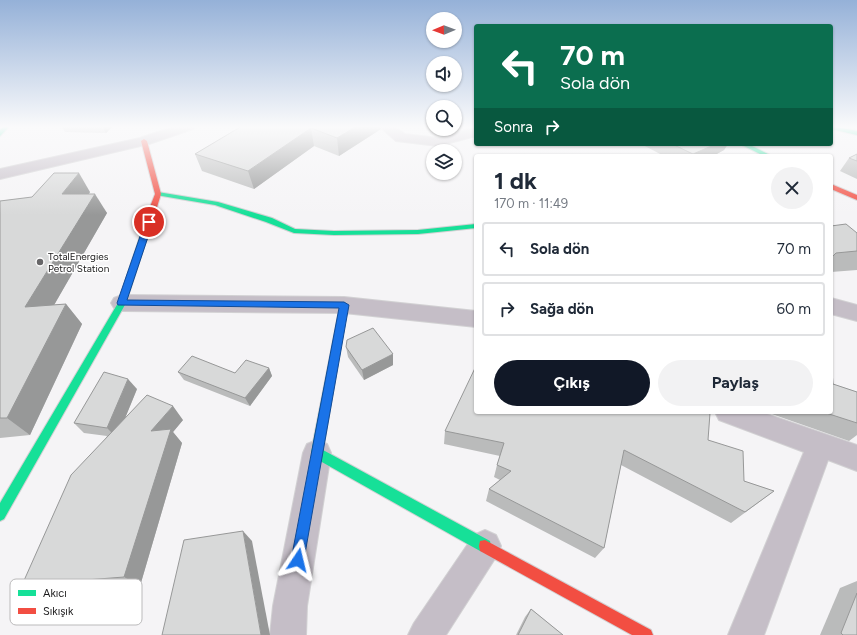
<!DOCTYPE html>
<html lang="tr">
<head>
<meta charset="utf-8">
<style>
  :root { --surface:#fff; --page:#f2f2f3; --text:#1f2937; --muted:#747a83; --line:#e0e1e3; --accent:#111827 }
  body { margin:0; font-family:Figtree,sans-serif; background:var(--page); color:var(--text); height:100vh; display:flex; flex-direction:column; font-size:15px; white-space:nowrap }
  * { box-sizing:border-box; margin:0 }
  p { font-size:13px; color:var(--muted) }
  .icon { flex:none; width:22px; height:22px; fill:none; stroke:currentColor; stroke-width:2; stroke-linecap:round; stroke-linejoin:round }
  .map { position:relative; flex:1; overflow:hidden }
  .panel { position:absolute; left:474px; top:154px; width:359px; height:260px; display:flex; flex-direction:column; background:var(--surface); border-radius:4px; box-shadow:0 1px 3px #0004 }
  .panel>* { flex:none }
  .top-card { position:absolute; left:474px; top:24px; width:359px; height:122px; border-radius:4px; box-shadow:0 1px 3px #0004; background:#0b6e4f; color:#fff; overflow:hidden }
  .needle { width:26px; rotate:269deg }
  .buttons { position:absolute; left:426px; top:12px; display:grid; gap:8px }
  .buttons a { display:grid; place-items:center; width:36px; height:36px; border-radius:50%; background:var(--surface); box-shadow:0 1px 3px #0004; font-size:20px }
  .pin { position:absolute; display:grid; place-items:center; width:34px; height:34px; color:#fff; margin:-17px; border:2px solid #fff; border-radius:50%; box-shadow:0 1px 4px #0007 }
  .me { position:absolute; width:44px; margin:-22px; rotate:10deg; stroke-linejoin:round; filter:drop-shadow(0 0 3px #0008) }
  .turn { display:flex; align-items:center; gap:14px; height:84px; padding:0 20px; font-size:18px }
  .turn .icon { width:52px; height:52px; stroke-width:2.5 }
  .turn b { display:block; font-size:28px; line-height:34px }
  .then { display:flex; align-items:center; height:38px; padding:0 20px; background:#0003; gap:8px; font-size:15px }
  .round { display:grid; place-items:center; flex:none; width:42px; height:42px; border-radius:21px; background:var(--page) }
  .head { display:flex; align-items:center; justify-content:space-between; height:68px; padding:0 20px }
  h1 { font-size:24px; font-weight:700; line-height:30px }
  .primary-button { display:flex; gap:8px; margin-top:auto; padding:8px 20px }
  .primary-button a { flex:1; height:46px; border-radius:24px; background:var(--accent); color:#fff; font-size:16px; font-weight:700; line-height:46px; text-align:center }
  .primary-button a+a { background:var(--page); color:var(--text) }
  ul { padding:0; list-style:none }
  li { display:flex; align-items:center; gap:12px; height:54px; margin:0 8px 6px; padding:0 12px; border:2px solid var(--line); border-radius:4px }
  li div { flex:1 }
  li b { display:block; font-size:15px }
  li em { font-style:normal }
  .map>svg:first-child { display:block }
</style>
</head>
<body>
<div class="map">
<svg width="857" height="635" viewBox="0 0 857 635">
  <rect width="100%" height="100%" fill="#f5f4f6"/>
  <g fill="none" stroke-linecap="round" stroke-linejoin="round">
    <g stroke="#d2d1d3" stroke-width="2">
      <g id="street">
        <polygon points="175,126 195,126 193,129 149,144 0,179 0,169 140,138"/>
        <polygon points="379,126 394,126 405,134 438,138 476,127 476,136 438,146 396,141"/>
        <polygon points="122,295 344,297 476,311 476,327 344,313 122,311 114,308 111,303 114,298"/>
        <polygon points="831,298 857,305 857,321 831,314"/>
        <polygon points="715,412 761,412 857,445 857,471 828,460 764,635 728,635 804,452 719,420"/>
        <polygon points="317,440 327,444 331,453 307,606 306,635 270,635 273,606 303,453 307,444"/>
        <polygon points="485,530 496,535 501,546 496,557 446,635 408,635 414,623 474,535"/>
      </g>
    </g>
    <g stroke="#d2d1d3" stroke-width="2">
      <g id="fast">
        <polygon points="4,126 10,126 0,136 0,130"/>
        <polygon points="831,126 857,131 857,135 831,129"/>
        <polygon points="740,144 748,144 772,156 764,156"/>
        <polygon points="158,192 218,202 272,218 295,229 334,231 418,230 476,224 476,228 418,234 334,235 294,233 266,222 215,205 156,195 155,194"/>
        <polygon points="147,215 153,215 154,217 126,303 4,519 0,521 0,503 118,303"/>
        <polygon points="344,302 348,305 323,450 490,541 491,546 490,551 485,552 480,551 313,457 311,453 340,305"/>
      </g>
    </g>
    <g stroke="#d2d1d3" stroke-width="2">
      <g id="jam">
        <polygon points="144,139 147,141 161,194 154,217 150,219 146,217 155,194 141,141"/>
        <polygon points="831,184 857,195 857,200 831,189"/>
        <polygon points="485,540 651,630 653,635 632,635 480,551 479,546 480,541"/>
      </g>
    </g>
    <use href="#street" fill="#c5bec7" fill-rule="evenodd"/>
    <use href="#fast" fill="#16e098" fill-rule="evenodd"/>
    <use href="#jam" fill="#f24e42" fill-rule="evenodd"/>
  </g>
  <g fill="#babbbb">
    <polygon points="61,126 113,126 106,133 65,132"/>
    <polygon points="242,126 380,126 381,129 339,156 314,146 254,189 202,171 195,154"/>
    <polygon points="641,144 728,144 724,150 713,156 664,156"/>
    <polygon points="857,154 857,179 840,171 849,158"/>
    <polygon points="90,192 89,194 107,213 54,305 66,304 82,324 30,435 0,438 0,201"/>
    <polygon points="831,226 857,233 857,270 831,272"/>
    <polygon points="346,347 393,365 364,380 348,357"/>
    <polygon points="269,368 272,376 250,406 184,380 178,372 235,373"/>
    <polygon points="833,384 857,392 857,435 849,441 766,412 831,412"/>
    <polygon points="137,389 125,418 183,420 173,432 182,443 140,586 43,593 22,585 107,436 84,433 74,423"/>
    <polygon points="445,431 708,440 744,481 774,491 731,523 621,465 604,548 595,558 486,501 489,489 500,480 494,477 497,465 500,456 444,444"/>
    <polygon points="857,581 857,635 820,635 840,588"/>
    <polygon points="531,609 563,635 516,635 525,617"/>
  </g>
  <g fill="#979898">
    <polygon points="102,126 113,126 106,133"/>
    <polygon points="357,126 380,126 381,129 339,156 337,138"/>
    <polygon points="311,128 314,146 254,189 248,171"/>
    <polygon points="716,144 728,144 724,150 713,156 692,156 693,154"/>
    <polygon points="79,173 90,192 75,213 62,194"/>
    <polygon points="95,194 107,213 42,326 25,307"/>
    <polygon points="66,304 82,324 30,435 7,418"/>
    <polygon points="393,354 393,365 364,380 362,370"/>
    <polygon points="269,368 272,376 250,406 245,398"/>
    <polygon points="128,379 137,389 117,438 107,428"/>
    <polygon points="173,406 183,420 173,432 182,443 140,586 124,577 151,431"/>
    <polygon points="243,531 252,541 270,635 261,635"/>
  </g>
  <g fill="#d8d9d9" stroke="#979898">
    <polygon points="242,126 357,126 337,138 311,128 248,171 195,154"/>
    <polygon points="672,144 716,144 693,154"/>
    <polygon points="857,154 857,161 849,158"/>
    <polygon points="54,173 79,173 62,194 95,194 25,307 66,304 7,418 0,418 0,201 32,197"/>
    <polygon points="846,224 857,233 857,251 836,253 831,258 831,226"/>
    <polygon points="373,328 393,354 362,370 346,347 347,340"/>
    <polygon points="192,356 235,373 246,360 269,368 245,398 178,372"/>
    <polygon points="831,358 833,384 857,392 857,423 823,412 831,412"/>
    <polygon points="476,366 476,412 708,412 710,413 708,440 743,451 744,481 774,491 745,512 624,450 604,548 489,489 511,471 497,465 504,443 445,431"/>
    <polygon points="104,372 128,379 107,428 74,423"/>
    <polygon points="147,395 173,406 151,431 171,429 124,577 22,585 71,475"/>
    <polygon points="243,531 261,635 162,635 184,540"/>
    <polygon points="857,593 857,635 843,635 841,633"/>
    <polygon points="531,609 563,635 518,635"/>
  </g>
  <linearGradient id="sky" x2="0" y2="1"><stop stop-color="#95b1d8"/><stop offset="0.59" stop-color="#fafafb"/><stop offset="1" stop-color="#fafafb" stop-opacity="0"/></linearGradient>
  <rect width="857" height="215" fill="url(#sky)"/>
  <polygon fill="#1a73e8" stroke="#114b97" points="149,219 153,222 127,300 344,302 349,305 303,565 298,567 293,565 291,560 339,308 118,305 117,303 145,222"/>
  <circle fill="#676668" stroke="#fff" stroke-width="1.5" cx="40" cy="262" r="4"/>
  <g text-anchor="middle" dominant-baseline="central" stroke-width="3" stroke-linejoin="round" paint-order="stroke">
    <g font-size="10" fill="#1b1a1b" stroke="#fff" text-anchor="start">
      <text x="48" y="256">TotalEnergies<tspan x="48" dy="12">Petrol Station</tspan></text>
    </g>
  </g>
  <rect x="10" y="579" width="132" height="46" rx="6" fill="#fff" stroke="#bbbabb" stroke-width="1"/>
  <rect x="18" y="590" width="18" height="6" fill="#16e098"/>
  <rect x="18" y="608" width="18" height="6" fill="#f24e42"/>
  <g font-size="11" fill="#1b1a1b">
    <text x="43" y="597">Akıcı</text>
    <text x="43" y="615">Sıkışık</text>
  </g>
</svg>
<div class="buttons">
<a><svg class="needle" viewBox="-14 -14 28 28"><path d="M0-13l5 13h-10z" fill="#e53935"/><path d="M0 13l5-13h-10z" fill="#747a83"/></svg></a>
<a><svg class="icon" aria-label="sound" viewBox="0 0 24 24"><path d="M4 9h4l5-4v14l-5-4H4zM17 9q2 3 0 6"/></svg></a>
<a><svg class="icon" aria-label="search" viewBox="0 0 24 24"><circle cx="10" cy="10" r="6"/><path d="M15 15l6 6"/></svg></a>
<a><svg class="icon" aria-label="layers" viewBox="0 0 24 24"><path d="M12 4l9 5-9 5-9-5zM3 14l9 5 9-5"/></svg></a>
</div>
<div class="pin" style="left:149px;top:222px;background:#d93025"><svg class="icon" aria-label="arrive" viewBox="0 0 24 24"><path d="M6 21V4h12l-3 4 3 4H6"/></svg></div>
<svg class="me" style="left:298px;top:560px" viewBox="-20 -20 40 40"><path d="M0-17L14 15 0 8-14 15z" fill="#1a73e8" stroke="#fff" stroke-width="4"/></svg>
<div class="top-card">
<div class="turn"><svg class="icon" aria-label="left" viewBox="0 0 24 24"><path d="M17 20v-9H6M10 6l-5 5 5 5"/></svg><div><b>70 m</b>Sola dön</div></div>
<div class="then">Sonra<svg class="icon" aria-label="right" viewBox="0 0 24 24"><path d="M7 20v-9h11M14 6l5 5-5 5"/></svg></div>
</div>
<section class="panel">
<div class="head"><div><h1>1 dk</h1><p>170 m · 11:49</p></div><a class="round"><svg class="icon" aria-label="close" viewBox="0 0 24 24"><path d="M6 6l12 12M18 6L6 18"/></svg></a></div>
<ul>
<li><svg class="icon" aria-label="left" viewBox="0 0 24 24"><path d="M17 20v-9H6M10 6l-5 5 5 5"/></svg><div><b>Sola dön</b></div><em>70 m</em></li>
<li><svg class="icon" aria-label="right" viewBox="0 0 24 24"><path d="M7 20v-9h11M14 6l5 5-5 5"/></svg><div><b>Sağa dön</b></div><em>60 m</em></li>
</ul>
<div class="primary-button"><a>Çıkış</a><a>Paylaş</a></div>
</section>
</div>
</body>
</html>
